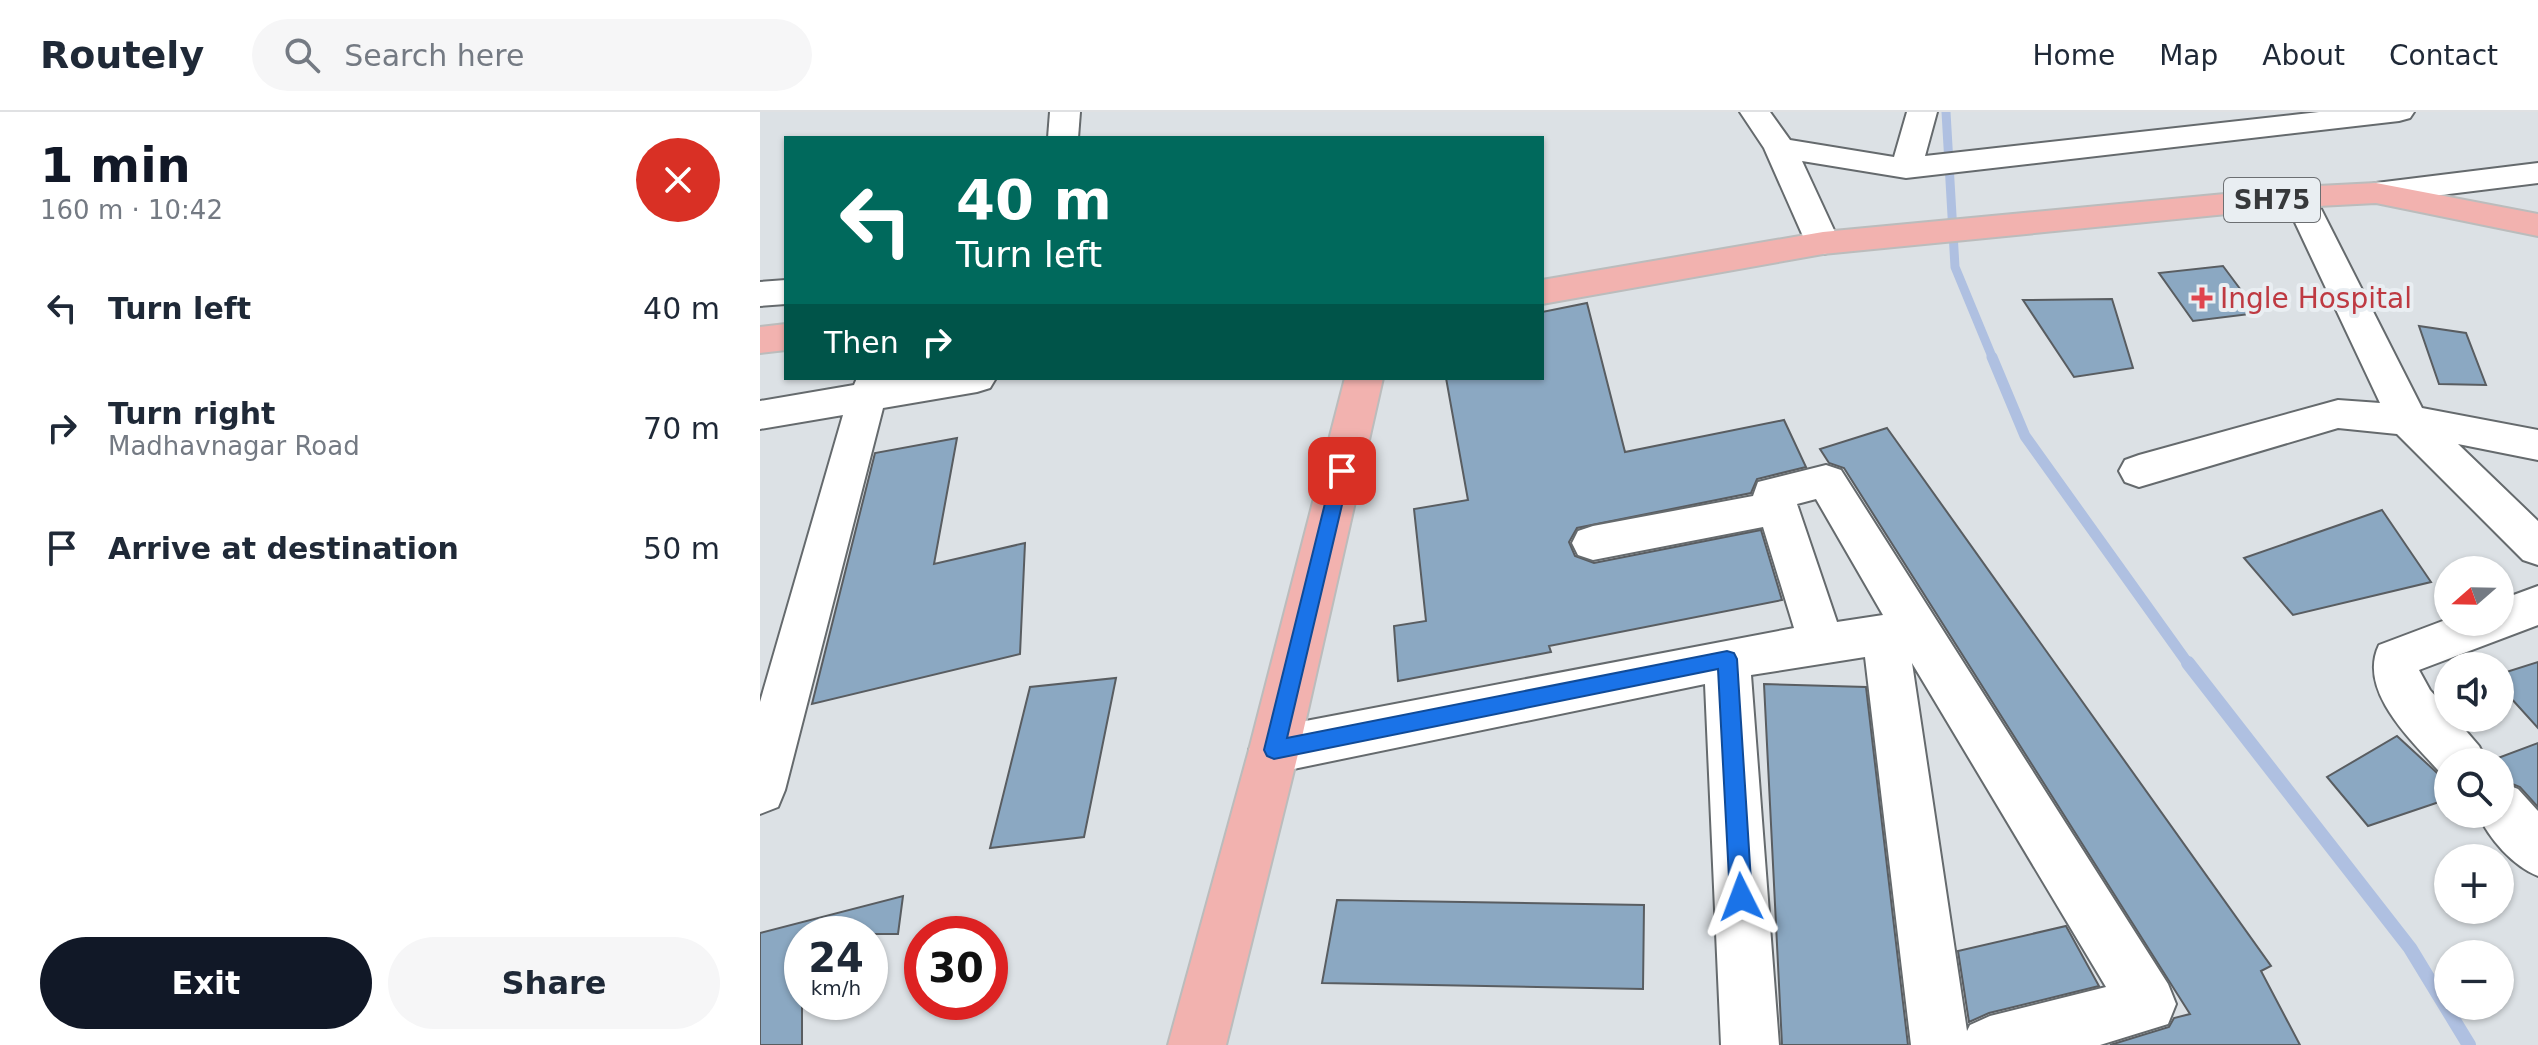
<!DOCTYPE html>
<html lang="en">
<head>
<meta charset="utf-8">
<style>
  :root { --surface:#fff; --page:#f6f6f7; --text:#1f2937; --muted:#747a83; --line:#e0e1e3; --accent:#111827 }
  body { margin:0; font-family:"DejaVu Sans",sans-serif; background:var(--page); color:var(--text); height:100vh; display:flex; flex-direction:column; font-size:30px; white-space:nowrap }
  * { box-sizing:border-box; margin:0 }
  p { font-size:26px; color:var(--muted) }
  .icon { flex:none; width:44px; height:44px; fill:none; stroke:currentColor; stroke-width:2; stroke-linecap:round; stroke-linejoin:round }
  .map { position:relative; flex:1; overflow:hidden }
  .drawer { display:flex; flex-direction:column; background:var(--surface); width:760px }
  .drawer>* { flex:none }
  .top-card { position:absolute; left:24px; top:24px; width:760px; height:244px; border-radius:0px; box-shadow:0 2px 6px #0004; background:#00695c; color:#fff; overflow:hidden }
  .needle { width:52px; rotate:250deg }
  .tools { position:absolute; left:1674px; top:444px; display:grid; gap:16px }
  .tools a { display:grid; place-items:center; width:80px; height:80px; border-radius:50%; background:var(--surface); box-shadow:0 2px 6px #0004; font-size:40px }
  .speed { position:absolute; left:24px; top:804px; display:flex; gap:16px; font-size:40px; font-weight:700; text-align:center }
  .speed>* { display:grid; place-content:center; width:104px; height:104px; border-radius:50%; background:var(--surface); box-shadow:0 2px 6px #0004; line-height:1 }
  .speed small { font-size:20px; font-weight:400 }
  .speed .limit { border:12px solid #d22; background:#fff; color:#111 }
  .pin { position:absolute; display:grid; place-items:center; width:68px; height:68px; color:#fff; margin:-34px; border-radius:16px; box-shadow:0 4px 12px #0006 }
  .me { position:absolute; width:88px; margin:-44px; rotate:357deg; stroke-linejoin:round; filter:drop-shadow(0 0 6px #0008) }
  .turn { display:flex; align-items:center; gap:28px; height:168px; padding:0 40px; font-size:36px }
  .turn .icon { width:104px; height:104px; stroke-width:2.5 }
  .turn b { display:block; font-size:56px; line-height:68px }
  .then { display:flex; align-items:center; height:76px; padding:0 40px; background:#0003; gap:16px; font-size:30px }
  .round { display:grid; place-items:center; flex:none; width:84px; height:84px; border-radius:42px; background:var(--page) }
  .headline { display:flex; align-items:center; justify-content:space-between; height:136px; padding:0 40px }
  h1 { font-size:48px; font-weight:600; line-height:60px; color:var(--accent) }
  .cta { display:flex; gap:16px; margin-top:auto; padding:16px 40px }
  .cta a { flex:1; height:92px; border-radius:48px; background:var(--accent); color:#fff; font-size:32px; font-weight:600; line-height:92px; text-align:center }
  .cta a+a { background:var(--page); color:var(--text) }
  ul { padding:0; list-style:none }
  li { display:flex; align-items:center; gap:24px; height:120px; padding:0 40px }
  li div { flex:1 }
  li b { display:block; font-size:30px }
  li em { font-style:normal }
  header { display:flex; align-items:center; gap:48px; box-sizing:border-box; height:112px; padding:0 40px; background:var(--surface); border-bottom:2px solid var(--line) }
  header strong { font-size:38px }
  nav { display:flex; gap:44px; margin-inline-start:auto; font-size:28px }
  .search { width:560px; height:72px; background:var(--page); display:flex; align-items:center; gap:20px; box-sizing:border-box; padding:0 28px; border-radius:44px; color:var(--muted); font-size:30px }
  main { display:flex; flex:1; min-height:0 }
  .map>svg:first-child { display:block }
</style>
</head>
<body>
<header>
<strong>Routely</strong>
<div class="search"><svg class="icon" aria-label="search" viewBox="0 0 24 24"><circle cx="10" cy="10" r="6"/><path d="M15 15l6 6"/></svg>Search here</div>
<nav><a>Home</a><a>Map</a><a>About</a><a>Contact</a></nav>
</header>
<main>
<section class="drawer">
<div class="headline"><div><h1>1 min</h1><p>160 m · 10:42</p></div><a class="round" style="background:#d93025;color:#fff"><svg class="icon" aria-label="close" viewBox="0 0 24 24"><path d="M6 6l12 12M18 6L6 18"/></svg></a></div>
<ul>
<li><svg class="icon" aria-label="left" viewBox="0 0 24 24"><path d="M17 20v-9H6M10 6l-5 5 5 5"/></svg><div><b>Turn left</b></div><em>40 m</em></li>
<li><svg class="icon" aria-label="right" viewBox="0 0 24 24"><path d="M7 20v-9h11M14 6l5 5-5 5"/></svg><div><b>Turn right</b><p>Madhavnagar Road</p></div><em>70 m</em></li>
<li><svg class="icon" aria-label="arrive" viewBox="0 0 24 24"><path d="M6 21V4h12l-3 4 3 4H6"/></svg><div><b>Arrive at destination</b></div><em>50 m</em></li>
</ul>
<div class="cta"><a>Exit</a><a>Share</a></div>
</section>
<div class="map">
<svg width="1778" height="933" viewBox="0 0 1778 933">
  <rect width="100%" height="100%" fill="#dce1e5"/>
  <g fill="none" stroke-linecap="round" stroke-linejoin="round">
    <polyline stroke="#afc0e1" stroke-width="9" points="1186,0 1195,155 1233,247"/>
    <polyline stroke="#afc0e1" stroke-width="11" points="1232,245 1265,324 1429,553"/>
    <polyline stroke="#afc0e1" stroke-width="14" points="1428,551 1650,836 1709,933"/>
  </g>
  <g fill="#8ba8c2" stroke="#595d61" stroke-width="2">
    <polygon points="1463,154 1498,201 1433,209 1399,161"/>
    <polygon points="1352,187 1373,256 1314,265 1263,188"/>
    <polygon points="827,191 865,340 1024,308 1046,355 997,367 991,381 817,416 809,430 815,444 834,451 1001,418 1022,488 789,534 791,540 638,569 634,514 666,509 654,397 708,388 686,266 782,266 782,200"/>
    <polygon points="1659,214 1706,221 1726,273 1679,272"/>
    <polygon points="1127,316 1511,854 1501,859 1540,933 1350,933 1409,915 1414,906 1430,902 1084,356 1069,351 1060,337"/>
    <polygon points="197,326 174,452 265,431 260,542 52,592 115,341"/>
    <polygon points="1622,398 1671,470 1533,503 1484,446"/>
    <polygon points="1778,550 1778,616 1740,574 1740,562"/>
    <polygon points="356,566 324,725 230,736 270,575"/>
    <polygon points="1004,572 1106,575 1148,933 1022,933"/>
    <polygon points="1637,624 1688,671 1688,687 1608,714 1567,665"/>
    <polygon points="1778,631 1778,695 1760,675 1740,667 1740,650 1730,649"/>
    <polygon points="143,784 138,822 42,822 42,933 0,933 0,821"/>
    <polygon points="577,788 884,793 883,877 562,871"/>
    <polygon points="1306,814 1339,874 1229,901 1209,910 1198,839"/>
  </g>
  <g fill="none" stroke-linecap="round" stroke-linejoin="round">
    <g stroke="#656a6d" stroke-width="4">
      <g id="minor">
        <polygon points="290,0 320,0 318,26 288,26"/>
        <polygon points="980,0 1010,0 1030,28 1134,45 1147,0 1177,0 1165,44 1559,0 1654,0 1650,6 1639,9 1146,66 1042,49 1080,131 1075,139 1063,142 1051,139 1046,131 1004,36"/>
        <polygon points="1778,51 1778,71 1616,91 1605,88 1600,81 1605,74 1616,71"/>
        <polygon points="1539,75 1551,78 1555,85 1662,296 1778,318 1778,348 1698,332 1778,409 1778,453 1763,448 1637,322 1578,316 1379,375 1365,370 1359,359 1365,348 1379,343 1578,288 1620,291 1523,85 1527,78"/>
        <polygon points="26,168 26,192 0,194 0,170"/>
        <polygon points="97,266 236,266 230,276 217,280 123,296 25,678 18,695 0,702 0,590 83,303 0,317 0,289 94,273"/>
        <path d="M1066,353L1081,358L1408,872L1416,892L1408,912L1340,933H1151L1105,545L991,563L1019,933H961L945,572L514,661L497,654L489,638L497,622L514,615L1034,516L1003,415L833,448L818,443L812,431L818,419L833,414L993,384L998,370ZM1056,387L1123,503L1077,510L1037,392ZM1152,551L1346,875L1230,904L1210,913L1207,919Z"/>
        <path d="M1778,474V513L1659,558L1670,578L1688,598V606H1695L1719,634L1727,650H1688V668L1685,666C1656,632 1596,581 1619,533L1688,507V510H1740V488Z"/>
        <path d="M1740,670L1758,677L1778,699V764C1753,754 1729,727 1718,702H1740Z"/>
      </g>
    </g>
    <g stroke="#bbbcbc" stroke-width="4">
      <g id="major">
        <polygon points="1616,71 1778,102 1778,124 1616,91 1539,95 1063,142 782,192 782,168 1063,120 1539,75"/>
        <polygon points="26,212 26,238 0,241 0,215"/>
        <polygon points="585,266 623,266 539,638 466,933 408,933 489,638"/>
      </g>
    </g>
    <use href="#minor" fill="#fff" fill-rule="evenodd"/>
    <use href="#major" fill="#f2b2af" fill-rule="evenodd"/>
  </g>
  <polygon fill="#1a73e8" stroke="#114b97" stroke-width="2" points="582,353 590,359 527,626 967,539 974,541 977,547 992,785 989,792 981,796 973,792 970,785 958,557 514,647 507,644 504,638 573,359"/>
  <path fill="#e0444e" stroke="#e9eef2" stroke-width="3" d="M1438 174h8v8h8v8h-8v8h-8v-8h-8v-8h8z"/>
  <g text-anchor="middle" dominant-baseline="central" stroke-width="8" stroke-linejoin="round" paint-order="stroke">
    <rect fill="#e9eef2" stroke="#6c6f72" stroke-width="2" x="1464" y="66" width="96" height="44" rx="6"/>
    <g font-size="26" font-weight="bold" fill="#37393b">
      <text x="1512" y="88">SH75</text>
    </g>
    <g font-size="28" fill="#be3a42" stroke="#e9eef2" text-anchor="start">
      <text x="1460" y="186">Ingle Hospital</text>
    </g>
  </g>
</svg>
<div class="tools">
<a><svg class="needle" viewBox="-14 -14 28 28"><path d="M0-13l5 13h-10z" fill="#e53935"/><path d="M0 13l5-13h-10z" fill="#747a83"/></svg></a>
<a><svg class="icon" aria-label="sound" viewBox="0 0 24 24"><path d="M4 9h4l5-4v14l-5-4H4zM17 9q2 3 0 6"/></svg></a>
<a><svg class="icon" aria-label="search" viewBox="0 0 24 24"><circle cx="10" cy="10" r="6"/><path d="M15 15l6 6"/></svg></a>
<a>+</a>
<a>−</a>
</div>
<div class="speed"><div>24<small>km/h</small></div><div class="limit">30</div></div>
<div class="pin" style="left:582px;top:359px;background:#d93025"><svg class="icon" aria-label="arrive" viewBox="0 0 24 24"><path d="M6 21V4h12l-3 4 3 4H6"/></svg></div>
<svg class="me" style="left:981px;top:785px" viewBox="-20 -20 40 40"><path d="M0-17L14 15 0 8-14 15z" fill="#1a73e8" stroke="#fff" stroke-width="4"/></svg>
<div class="top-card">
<div class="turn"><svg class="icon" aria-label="left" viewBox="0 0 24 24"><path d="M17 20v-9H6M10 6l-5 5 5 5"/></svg><div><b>40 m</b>Turn left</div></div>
<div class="then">Then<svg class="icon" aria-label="right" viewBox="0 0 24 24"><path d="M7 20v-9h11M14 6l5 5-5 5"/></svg></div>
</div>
</div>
</main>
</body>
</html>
